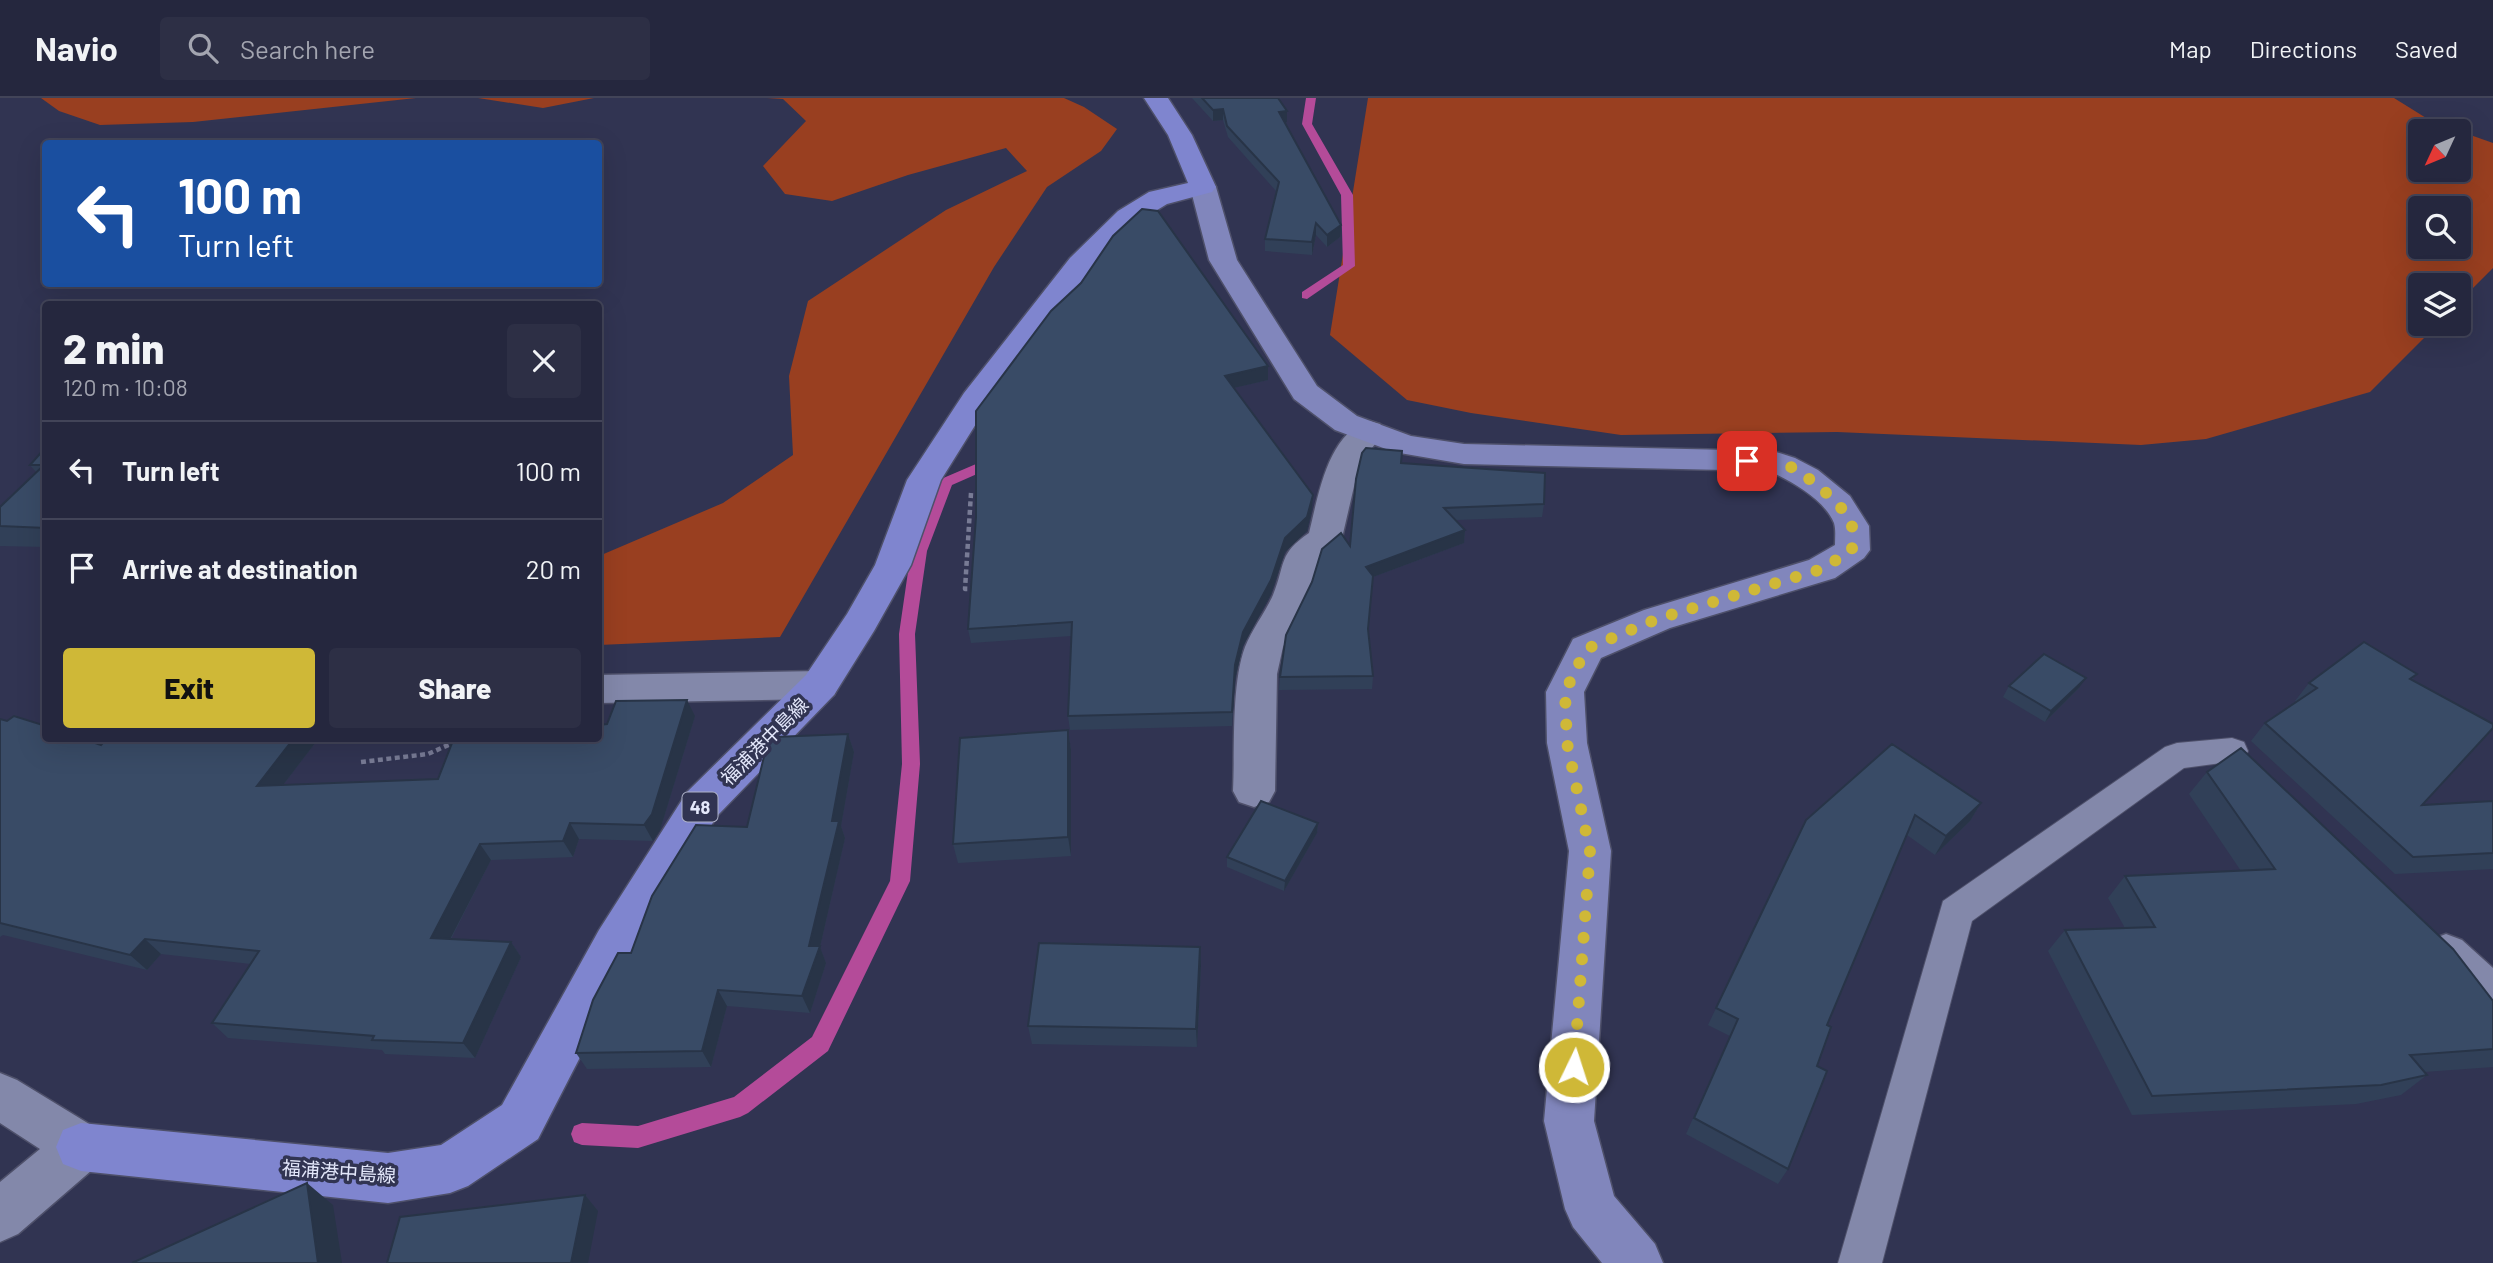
<!DOCTYPE html>
<html lang="en">
<head>
<meta charset="utf-8">
<style>
  :root { --surface:#25273e; --page:#2d2f45; --text:#f1f3f6; --muted:#a3a5b0; --line:#424458; --accent:#cfb837 }
  body { margin:0; font-family:Barlow,"Noto Sans JP",sans-serif; background:var(--page); color:var(--text); height:100vh; display:flex; flex-direction:column; font-size:26px; white-space:nowrap }
  * { box-sizing:border-box; margin:0 }
  p { font-size:23px; color:var(--muted) }
  .icon { flex:none; width:38px; height:38px; fill:none; stroke:currentColor; stroke-width:2; stroke-linecap:round; stroke-linejoin:round }
  .map { position:relative; flex:1; overflow:hidden }
  .sheet { position:absolute; left:42px; top:203px; width:560px; height:441px; display:flex; flex-direction:column; background:var(--surface); border-radius:7px; box-shadow:0 7px 28px #0002,0 0 0 2px var(--line) }
  .sheet>* { flex:none }
  .hud { position:absolute; left:42px; top:42px; width:560px; height:147px; border-radius:7px; box-shadow:0 7px 28px #0002,0 0 0 2px var(--line); background:#1a4fa0; color:#fff; overflow:hidden }
  .needle { width:46px; rotate:226deg }
  .buttons { position:absolute; left:2408px; top:21px; display:grid; gap:14px }
  .buttons a { display:grid; place-items:center; width:63px; height:63px; border-radius:7px; background:var(--surface); box-shadow:0 7px 28px #0002,0 0 0 2px var(--line); font-size:35px }
  .pin { position:absolute; display:grid; place-items:center; width:60px; height:60px; color:#fff; margin:-30px; border-radius:14px; box-shadow:0 4px 10px #0006 }
  .me { position:absolute; width:77px; margin:-38px; rotate:4deg; stroke-linejoin:round; filter:drop-shadow(0 0 5px #0008) }
  .turn { display:flex; align-items:center; gap:24px; height:147px; padding:0 21px; font-size:32px }
  .turn .icon { width:91px; height:91px; stroke-width:2.5 }
  .turn b { display:block; font-size:49px; line-height:60px }
  .round { display:grid; place-items:center; flex:none; width:74px; height:74px; border-radius:7px; background:var(--page) }
  .headline { display:flex; align-items:center; justify-content:space-between; height:119px; padding:0 21px }
  h1 { font-size:42px; font-weight:800; line-height:52px }
  .action { display:flex; gap:14px; margin-top:auto; padding:14px 21px }
  .action a { flex:1; height:80px; border-radius:7px; background:var(--accent); color:#111; font-size:28px; font-weight:800; line-height:80px; text-align:center }
  .action a+a { background:var(--page); color:var(--text) }
  ul { padding:0; list-style:none }
  li { display:flex; align-items:center; gap:21px; height:98px; padding:0 21px; border-top:2px solid var(--line) }
  li div { flex:1 }
  li b { display:block; font-size:26px }
  li em { font-style:normal }
  header { display:flex; align-items:center; gap:42px; box-sizing:border-box; height:98px; padding:0 35px; background:var(--surface); border-bottom:2px solid var(--line) }
  header strong { font-size:33px }
  nav { display:flex; gap:38px; margin-inline-start:auto; font-size:24px }
  .search { width:490px; height:63px; background:var(--page); display:flex; align-items:center; gap:18px; box-sizing:border-box; padding:0 24px; border-radius:7px; color:var(--muted); font-size:26px }
  .map>svg:first-child { display:block }
</style>
</head>
<body>
<header>
<strong>Navio</strong>
<div class="search"><svg class="icon" aria-label="search" viewBox="0 0 24 24"><circle cx="10" cy="10" r="6"/><path d="M15 15l6 6"/></svg>Search here</div>
<nav><a>Map</a><a>Directions</a><a>Saved</a></nav>
</header>
<div class="map">
<svg width="2493" height="1165" viewBox="0 0 2493 1165">
  <rect width="100%" height="100%" fill="#313452"/>
  <g fill="#993f20" fill-rule="evenodd">
    <polygon points="41,0 416,0 193,24 100,27 59,13"/>
    <polygon points="478,0 594,0 543,10"/>
    <polygon points="767,0 1064,0 1084,9 1117,31 1101,53 1047,89 994,169 780,539 599,547 599,458 723,405 793,357 789,278 808,203 946,112 1027,73 1006,50 908,77 832,103 785,96 763,68 806,23 783,1"/>
    <path d="M1368,0H2394L2431,23L2493,45V170L2459,204V187H2420V226H2438L2370,294L2206,341L2141,347L1837,334L1621,337L1471,315L1407,302L1330,237ZM2459,33V72H2420V33ZM2420,110H2459V149H2420Z"/>
  </g>
  <g fill="none" stroke-linecap="round" stroke-linejoin="round">
    <g fill="#b44b99" fill-rule="evenodd">
      <polygon points="1306,0 1316,0 1312,26 1353,97 1355,168 1307,201 1302,200 1302,194 1343,167 1341,97 1302,26"/>
      <polygon points="997,357 1002,359 1004,362 1002,365 952,387 927,453 915,536 920,666 910,783 828,953 748,1015 740,1019 638,1050 582,1047 574,1044 571,1036 574,1028 582,1025 638,1028 734,999 812,939 890,783 902,666 899,536 911,453 941,381"/>
    </g>
    <g stroke="#4e506a" stroke-width="2">
      <polygon id="lane" points="2232,640 2244,644 2248,653 2244,662 2184,670 1972,823 1882,1165 1838,1165 1943,803 2165,649 2177,645"/>
    </g>
    <g stroke="#4e506a" stroke-width="3">
      <g id="street">
        <path d="M1369,323L1380,326L1385,333L1359,367L1342,440L1337,448L1319,462L1309,496L1283,549L1277,576L1275,693L1269,704L1254,709L1239,704L1233,693C1235,652 1231,586 1245,549C1252,531 1265,515 1273,497C1286,465 1278,456 1309,435C1318,399 1328,334 1369,323Z"/>
        <polygon points="820,573 834,577 839,587 834,597 820,601 598,605 598,577"/>
        <path d="M2446,836L2462,842L2493,870V921C2466,911 2436,882 2423,856L2430,842Z"/>
        <polygon points="0,975 17,982 99,1032 106,1049 99,1066 18,1136 0,1144 0,1084 40,1051 0,1025"/>
      </g>
    </g>
    <g stroke="#4e506a" stroke-width="3">
      <path id="secondary" d="M1203,81L1212,84L1216,89L1237,162L1317,288L1357,318L1411,338L1464,346L1773,353L1795,360L1818,372L1850,398L1869,428L1870,452L1864,460L1835,480L1670,530L1601,560L1584,594L1587,645L1611,753L1594,1023L1614,1098L1655,1146L1663,1165H1602L1573,1129L1565,1111L1544,1023L1569,753L1547,645L1546,594L1573,541L1644,512L1809,462L1835,447C1835,439 1836,432 1834,425C1824,401 1791,383 1769,373L1464,366L1394,354L1335,332L1294,301L1209,162L1190,89L1194,84Z"/>
    </g>
    <g stroke="#4e506a" stroke-width="3">
      <polygon id="primary" points="1144,0 1168,0 1192,37 1216,89 1212,94 1167,106 1136,125 1090,172 989,305 941,382 911,467 874,533 834,597 717,718 631,860 538,1041 468,1088 450,1095 388,1105 81,1073 63,1066 56,1049 63,1032 81,1025 388,1055 441,1047 502,1007 599,832 687,694 806,577 847,516 875,467 907,382 964,295 1070,160 1118,113 1149,94 1188,85 1168,37"/>
    </g>
    <g stroke="#787b95" stroke-width="4.5" stroke-dasharray="5 3.5" stroke-linecap="butt">
      <polyline points="971,395 965,491 976,491"/>
      <polyline points="95,648 110,640"/>
      <polyline points="361,664 428,656 464,640"/>
    </g>
    <use href="#lane" fill="#8388aa" fill-rule="evenodd"/>
    <use href="#street" fill="#8388aa" fill-rule="evenodd"/>
    <use href="#secondary" fill="#8186bc" fill-rule="evenodd"/>
    <use href="#primary" fill="#7f85cf" fill-rule="evenodd"/>
  </g>
  <g fill="#314058">
    <polygon points="1192,0 1278,0 1287,24 1285,25 1340,139 1327,149 1316,137 1312,157 1265,153 1265,141 1276,93 1228,39 1223,22 1213,23"/>
    <polygon points="1158,113 1268,268 1268,282 1233,290 1312,411 1307,433 1285,454 1271,496 1243,548 1235,581 1232,628 1070,632 1068,618 1071,538 971,545 968,531"/>
    <polygon points="46,349 46,449 0,448 0,428 36,374 30,367"/>
    <polygon points="1401,365 1544,406 1542,419 1456,422 1465,432 1464,445 1373,479 1368,531 1373,578 1372,591 1279,592 1280,579 1350,448"/>
    <polygon points="2417,576 2412,582 2422,707 2493,703 2493,771 2395,776 2251,643 2265,625 2297,604 2295,603 2309,585"/>
    <polygon points="2009,588 2079,590 2045,624 2003,599"/>
    <polygon points="695,618 660,732 653,743 579,741 573,759 491,762 451,841 511,844 521,859 475,960 385,956 382,952 228,940 212,925 251,866 161,856 147,872 3,837 0,839 0,621 101,647 319,640 283,687 438,681"/>
    <polygon points="1068,632 1071,652 1071,758 958,765 953,746"/>
    <polygon points="848,636 854,654 841,728 845,740 820,849 826,865 810,915 727,908 711,969 587,971 576,955 631,855 747,729"/>
    <polygon points="2207,674 2493,903 2493,969 2424,974 2427,977 2401,997 2356,1006 2132,1017 2048,853 2065,832 2125,830 2108,800 2125,778 2241,773 2189,696"/>
    <polygon points="1981,705 1970,723 1935,757 1907,737 1827,927 1788,1071 1778,1086 1686,1036 1730,938 1708,927 1806,722"/>
    <polygon points="1318,725 1317,735 1284,793 1227,769 1227,759"/>
    <polygon points="1200,849 1201,868 1197,949 1032,946 1028,928"/>
  </g>
  <g fill="#283447">
    <polygon points="1223,11 1223,22 1213,23 1213,12"/>
    <polygon points="1287,13 1287,24 1279,26 1279,14"/>
    <polygon points="1316,125 1316,137 1312,157 1312,144"/>
    <polygon points="1341,127 1340,139 1327,149 1327,137"/>
    <polygon points="1268,268 1268,282 1225,292 1225,278"/>
    <polygon points="1313,397 1312,411 1307,433 1285,454 1271,496 1243,548 1235,581 1232,628 1235,567 1243,534 1285,440"/>
    <polygon points="1465,432 1464,445 1365,482 1366,469"/>
    <polygon points="2086,580 2079,590 2045,624 2051,613"/>
    <polygon points="687,602 695,618 660,732 653,743 644,727"/>
    <polygon points="1068,632 1071,652 1071,758 1068,739"/>
    <polygon points="848,636 854,654 841,728 845,740 820,849 826,865 810,915 802,898 809,848"/>
    <polygon points="294,640 319,640 270,704 257,688"/>
    <polygon points="1981,705 1970,723 1935,757 1946,738"/>
    <polygon points="570,725 579,741 573,759 563,743"/>
    <polygon points="1318,725 1317,735 1284,793 1285,783"/>
    <polygon points="480,746 491,762 443,855 431,840"/>
    <polygon points="145,841 161,856 147,872 130,857"/>
    <polygon points="511,844 521,859 475,960 463,945"/>
    <polygon points="1200,849 1201,868 1197,949 1196,931"/>
    <polygon points="718,892 727,908 711,969 702,953"/>
    <polygon points="307,1085 333,1107 342,1165 318,1165"/>
    <polygon points="585,1097 598,1113 588,1165 571,1165"/>
  </g>
  <g fill="#394b66" stroke="#283447" stroke-width="2">
    <polygon points="1202,0 1278,0 1287,13 1279,14 1341,127 1327,137 1316,125 1312,144 1265,141 1279,84 1227,28 1223,11 1213,12"/>
    <polygon points="1142,111 1158,113 1268,268 1225,278 1313,397 1307,419 1285,440 1271,482 1243,534 1235,567 1232,614 1068,618 1072,524 968,531 976,419 976,313 1051,213 1081,185 1113,138"/>
    <polygon points="46,349 46,430 0,428 0,409 44,367 30,367"/>
    <polygon points="1366,350 1402,353 1401,365 1545,375 1544,406 1444,410 1465,432 1366,469 1373,478 1368,531 1373,578 1280,579 1286,537 1312,484 1322,451 1341,435 1350,448 1356,381 1362,355"/>
    <polygon points="2364,544 2417,576 2410,581 2493,626 2493,630 2422,707 2493,703 2493,755 2413,759 2265,625 2317,590 2309,585"/>
    <polygon points="2044,556 2086,580 2051,613 2009,588"/>
    <polygon points="687,602 652,716 644,727 570,725 563,743 480,746 431,840 511,844 463,945 372,942 374,938 212,925 259,853 145,841 130,857 0,825 0,621 7,623 14,618 46,628 46,640 81,640 101,647 107,640 294,640 257,688 438,681 454,640 598,640 598,627 607,626 616,603"/>
    <polygon points="1068,632 1068,739 953,746 960,640"/>
    <polygon points="848,636 832,723 839,723 809,848 820,848 802,898 718,892 702,953 576,955 593,902 618,855 631,855 652,798 696,727 747,729 767,646 774,639"/>
    <polygon points="1892,646 1981,705 1946,738 1915,717 1827,927 1831,929 1817,968 1827,973 1788,1071 1694,1020 1738,921 1716,910 1806,722"/>
    <polygon points="2241,650 2453,851 2493,903 2493,951 2410,957 2427,977 2381,987 2152,998 2065,832 2155,829 2125,778 2275,771 2207,674"/>
    <polygon points="1261,703 1318,725 1285,783 1227,759"/>
    <polygon points="1039,845 1200,849 1196,931 1028,928"/>
    <polygon points="307,1085 318,1165 132,1165"/>
    <polygon points="585,1097 571,1165 387,1165 400,1119"/>
  </g>
  <g fill="none" stroke-linecap="round" stroke-linejoin="round">
    <path stroke="#cfb837" stroke-width="12" stroke-dasharray="0 21.6" d="M1574,969L1590,753L1567,645L1565,594L1586,551L1657,521L1822,471L1852,452C1852,445 1854,432 1851,425C1844,407 1808,378 1791,369C1777,362 1762,363 1747,363"/>
  </g>
  <g text-anchor="middle" dominant-baseline="central" stroke-width="7" stroke-linejoin="round" paint-order="stroke">
    <rect fill="#313452" stroke="#aeb2c8" stroke-width="2" x="682.5" y="694.5" width="35" height="29" rx="5"/>
    <g font-size="18" font-weight="bold" fill="#e4e8fb">
      <text x="700" y="709">48</text>
    </g>
    <g font-size="19" fill="#e4e8fb" stroke="#313452">
      <text transform="translate(764 643) rotate(-45)">福浦港中島線</text>
      <text transform="translate(339 1073) rotate(4)">福浦港中島線</text>
    </g>
  </g>
</svg>
<div class="buttons">
<a><svg class="needle" viewBox="-14 -14 28 28"><path d="M0-13l5 13h-10z" fill="#e53935"/><path d="M0 13l5-13h-10z" fill="#a3a5b0"/></svg></a>
<a><svg class="icon" aria-label="search" viewBox="0 0 24 24"><circle cx="10" cy="10" r="6"/><path d="M15 15l6 6"/></svg></a>
<a><svg class="icon" aria-label="layers" viewBox="0 0 24 24"><path d="M12 4l9 5-9 5-9-5zM3 14l9 5 9-5"/></svg></a>
</div>
<div class="pin" style="left:1747px;top:363px;background:#d93025"><svg class="icon" aria-label="arrive" viewBox="0 0 24 24"><path d="M6 21V4h12l-3 4 3 4H6"/></svg></div>
<svg class="me" style="left:1574px;top:969px" viewBox="-20 -20 40 40"><circle r="17" fill="#cfb837" stroke="#fff" stroke-width="3"/><path d="M0-11L8 9 0 5-8 9z" fill="#fff"/></svg>
<div class="hud">
<div class="turn"><svg class="icon" aria-label="left" viewBox="0 0 24 24"><path d="M17 20v-9H6M10 6l-5 5 5 5"/></svg><div><b>100 m</b>Turn left</div></div>
</div>
<section class="sheet">
<div class="headline"><div><h1>2 min</h1><p>120 m · 10:08</p></div><a class="round"><svg class="icon" aria-label="close" viewBox="0 0 24 24"><path d="M6 6l12 12M18 6L6 18"/></svg></a></div>
<ul>
<li><svg class="icon" aria-label="left" viewBox="0 0 24 24"><path d="M17 20v-9H6M10 6l-5 5 5 5"/></svg><div><b>Turn left</b></div><em>100 m</em></li>
<li><svg class="icon" aria-label="arrive" viewBox="0 0 24 24"><path d="M6 21V4h12l-3 4 3 4H6"/></svg><div><b>Arrive at destination</b></div><em>20 m</em></li>
</ul>
<div class="action"><a>Exit</a><a>Share</a></div>
</section>
</div>
</body>
</html>
